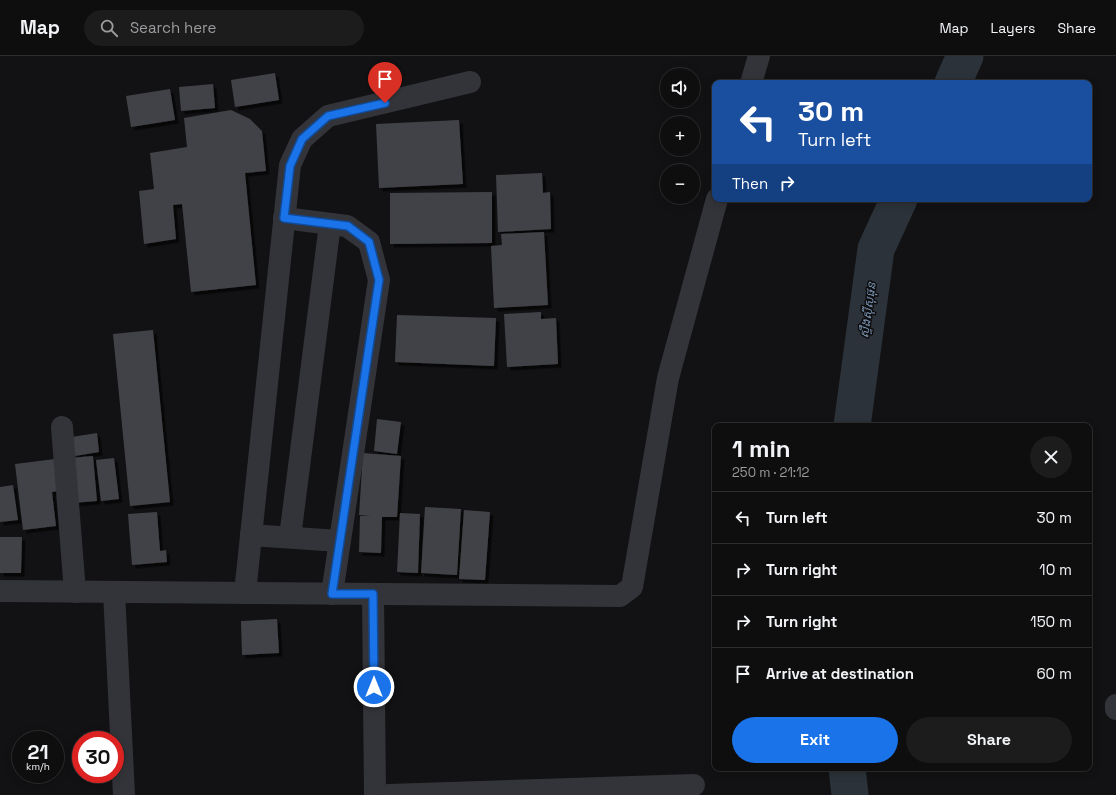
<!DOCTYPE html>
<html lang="en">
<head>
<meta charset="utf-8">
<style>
  :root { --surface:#0e0e0f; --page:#1c1c1d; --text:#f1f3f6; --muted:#9b9c9e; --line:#2e2e2f; --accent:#1a73e8 }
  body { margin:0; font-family:"Space Grotesk","Noto Sans Khmer",sans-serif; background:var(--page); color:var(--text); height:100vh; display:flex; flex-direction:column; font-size:15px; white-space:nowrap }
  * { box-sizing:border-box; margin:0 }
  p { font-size:13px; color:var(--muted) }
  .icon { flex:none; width:22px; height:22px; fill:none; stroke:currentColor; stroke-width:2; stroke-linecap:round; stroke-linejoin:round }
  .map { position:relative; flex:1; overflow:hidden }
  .side { position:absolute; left:712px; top:367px; width:380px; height:348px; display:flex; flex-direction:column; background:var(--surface); border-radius:8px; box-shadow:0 2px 10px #0003,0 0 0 1px var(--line) }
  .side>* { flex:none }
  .guide { position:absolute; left:712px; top:24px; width:380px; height:122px; border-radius:8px; box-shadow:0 2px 10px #0003,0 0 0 1px var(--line); background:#1a4fa0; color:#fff; overflow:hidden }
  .buttons { position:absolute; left:660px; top:12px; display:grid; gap:8px }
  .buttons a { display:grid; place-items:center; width:40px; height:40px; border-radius:50%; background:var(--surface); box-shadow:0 2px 10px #0003,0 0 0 1px var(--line); font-size:20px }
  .speed { position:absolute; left:12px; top:675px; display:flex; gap:8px; font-size:20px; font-weight:700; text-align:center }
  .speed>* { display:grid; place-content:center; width:52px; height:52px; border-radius:50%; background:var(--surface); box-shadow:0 2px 10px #0003,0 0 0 1px var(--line); line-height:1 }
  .speed small { font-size:10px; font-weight:400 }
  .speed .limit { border:6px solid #d22; background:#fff; color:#111 }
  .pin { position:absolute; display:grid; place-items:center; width:34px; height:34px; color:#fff; margin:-41px -17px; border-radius:50% 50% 50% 0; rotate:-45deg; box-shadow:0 0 4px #0007 }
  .pin .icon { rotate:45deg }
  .me { position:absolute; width:44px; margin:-22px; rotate:0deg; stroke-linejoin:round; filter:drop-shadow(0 0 3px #0008) }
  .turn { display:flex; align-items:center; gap:14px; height:84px; padding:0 20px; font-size:18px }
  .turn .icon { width:52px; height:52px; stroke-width:2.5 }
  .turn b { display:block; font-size:28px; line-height:34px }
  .then { display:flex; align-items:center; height:38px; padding:0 20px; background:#0003; gap:8px; font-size:15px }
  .round { display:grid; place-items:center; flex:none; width:42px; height:42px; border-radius:21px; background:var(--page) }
  .head { display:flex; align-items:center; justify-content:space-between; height:68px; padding:0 20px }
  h1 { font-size:24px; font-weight:800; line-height:30px }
  .primary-button { display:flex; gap:8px; margin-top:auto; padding:8px 20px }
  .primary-button a { flex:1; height:46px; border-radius:24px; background:var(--accent); color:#fff; font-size:16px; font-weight:800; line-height:46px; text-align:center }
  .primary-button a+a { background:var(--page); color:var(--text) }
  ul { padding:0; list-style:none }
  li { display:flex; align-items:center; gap:12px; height:52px; padding:0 20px; border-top:1px solid var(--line) }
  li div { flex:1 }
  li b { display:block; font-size:15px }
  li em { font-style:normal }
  header { display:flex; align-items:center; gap:24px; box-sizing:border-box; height:56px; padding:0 20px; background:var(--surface); border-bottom:1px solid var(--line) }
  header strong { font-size:19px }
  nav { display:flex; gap:22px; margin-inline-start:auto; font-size:14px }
  .search { width:280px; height:36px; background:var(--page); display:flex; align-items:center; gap:10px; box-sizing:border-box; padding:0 14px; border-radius:22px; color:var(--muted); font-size:15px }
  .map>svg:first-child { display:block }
</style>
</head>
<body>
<header>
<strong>Map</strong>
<div class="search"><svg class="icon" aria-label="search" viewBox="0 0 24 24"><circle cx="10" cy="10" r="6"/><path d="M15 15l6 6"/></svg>Search here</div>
<nav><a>Map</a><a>Layers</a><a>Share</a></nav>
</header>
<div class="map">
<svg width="1116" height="739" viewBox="0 0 1116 739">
  <defs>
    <filter id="shadow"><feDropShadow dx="3.5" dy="3.5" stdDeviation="0" flood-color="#0009"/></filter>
  </defs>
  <rect width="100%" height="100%" fill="#121214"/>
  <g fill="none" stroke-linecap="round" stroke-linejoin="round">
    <g stroke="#2b3239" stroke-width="37">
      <polyline points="953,27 965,0"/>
      <polyline points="852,370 876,193 899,143"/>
      <polyline points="847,712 850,739"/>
    </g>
  </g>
  <g fill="#414247" filter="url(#shadow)">
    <polygon points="275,17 279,44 235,51 231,24"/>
    <polygon points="213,28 215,52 181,55 179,31"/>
    <polygon points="170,33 175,64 131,71 126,40"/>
    <polygon points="231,54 250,63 262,75 266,115 245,117 256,229 191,236 182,148 173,149 176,183 144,188 139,135 154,133 150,97 187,91 184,62"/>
    <polygon points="459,64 463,128 379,132 376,68"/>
    <polygon points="542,117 543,137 550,136 551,173 498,176 496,119"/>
    <polygon points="492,136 492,187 390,188 390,137"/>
    <polygon points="544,176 548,249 494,252 491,190 502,189 501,178"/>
    <polygon points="541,256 541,263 556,262 558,308 507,311 504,258"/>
    <polygon points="397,259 496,262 494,310 395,306"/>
    <polygon points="153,274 170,446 130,450 113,278"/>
    <polygon points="377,363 401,366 397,398 374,395"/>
    <polygon points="97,377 99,396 75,400 72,381"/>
    <polygon points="363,397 401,400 397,461 382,461 381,497 359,496 360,460 371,460 359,459"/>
    <polygon points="93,400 97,445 72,447 69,402"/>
    <polygon points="114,402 119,443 101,445 96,404"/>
    <polygon points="55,403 59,435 52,436 56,470 23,474 15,408"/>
    <polygon points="13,429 18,464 0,466 0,431"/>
    <polygon points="425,451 461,453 457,519 421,517"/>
    <polygon points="464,454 490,456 485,524 459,523"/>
    <polygon points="157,456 160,495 166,494 167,506 132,509 128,458"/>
    <polygon points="400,457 420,458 418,517 397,516"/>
    <polygon points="0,481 22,481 21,517 0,517"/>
    <polygon points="277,563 279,597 242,599 241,565"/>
  </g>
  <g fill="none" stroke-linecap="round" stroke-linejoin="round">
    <g stroke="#333439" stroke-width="22">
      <polyline points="751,27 759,0"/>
      <polyline points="284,162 347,170 369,186 379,224 332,538"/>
      <polyline points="62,371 75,536"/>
      <polyline points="251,479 340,485"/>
      <polyline points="290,481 330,168"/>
      <polyline points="0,535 620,540 632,531 668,322 717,143"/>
      <polyline points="114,536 124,739"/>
      <polyline points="245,537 290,109 302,83 328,60 470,26"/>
      <polyline points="373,538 375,739"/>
      <polyline points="1116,649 1116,653"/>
      <polyline points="389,739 694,729"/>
    </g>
  </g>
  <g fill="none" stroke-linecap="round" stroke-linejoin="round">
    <g stroke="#114b97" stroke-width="10">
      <polyline id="route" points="374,631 373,538 332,538 379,224 369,186 348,170 284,162 290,110 302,83 328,60 385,47"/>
    </g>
    <use href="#route" stroke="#1a73e8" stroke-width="7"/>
  </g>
  <g text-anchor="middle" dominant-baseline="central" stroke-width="3" stroke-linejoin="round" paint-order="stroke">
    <g font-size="12" font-style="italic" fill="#7a94b0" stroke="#0d0d0f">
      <text transform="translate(868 254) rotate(-82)">ស្ទឹងស៊ីសុផុន</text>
    </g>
  </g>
</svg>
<div class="buttons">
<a><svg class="icon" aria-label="sound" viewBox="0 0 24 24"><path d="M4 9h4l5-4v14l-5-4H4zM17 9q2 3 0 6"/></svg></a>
<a>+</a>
<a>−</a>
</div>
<div class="speed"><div>21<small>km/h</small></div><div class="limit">30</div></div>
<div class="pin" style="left:385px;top:47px;background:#d93025"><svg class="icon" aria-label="arrive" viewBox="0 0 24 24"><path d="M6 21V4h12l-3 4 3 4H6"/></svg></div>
<svg class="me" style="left:374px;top:631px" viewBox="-20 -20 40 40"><circle r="17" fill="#1a73e8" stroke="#fff" stroke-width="3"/><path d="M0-11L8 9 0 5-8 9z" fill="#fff"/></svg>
<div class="guide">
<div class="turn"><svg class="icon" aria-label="left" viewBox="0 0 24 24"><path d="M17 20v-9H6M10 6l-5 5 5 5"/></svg><div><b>30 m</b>Turn left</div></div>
<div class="then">Then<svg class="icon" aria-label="right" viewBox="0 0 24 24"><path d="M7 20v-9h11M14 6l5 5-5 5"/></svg></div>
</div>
<section class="side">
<div class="head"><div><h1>1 min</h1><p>250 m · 21:12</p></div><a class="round"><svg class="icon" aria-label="close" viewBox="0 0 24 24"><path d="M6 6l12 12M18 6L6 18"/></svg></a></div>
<ul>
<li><svg class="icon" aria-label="left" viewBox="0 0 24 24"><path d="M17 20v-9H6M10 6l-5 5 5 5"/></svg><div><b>Turn left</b></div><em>30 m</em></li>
<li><svg class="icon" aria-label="right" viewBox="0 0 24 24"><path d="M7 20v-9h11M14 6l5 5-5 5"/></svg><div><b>Turn right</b></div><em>10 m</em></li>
<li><svg class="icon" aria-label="right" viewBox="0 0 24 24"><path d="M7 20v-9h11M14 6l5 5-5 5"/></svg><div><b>Turn right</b></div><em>150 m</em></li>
<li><svg class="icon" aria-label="arrive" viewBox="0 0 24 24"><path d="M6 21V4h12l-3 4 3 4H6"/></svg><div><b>Arrive at destination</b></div><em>60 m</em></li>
</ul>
<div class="primary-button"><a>Exit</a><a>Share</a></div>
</section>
</div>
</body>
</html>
